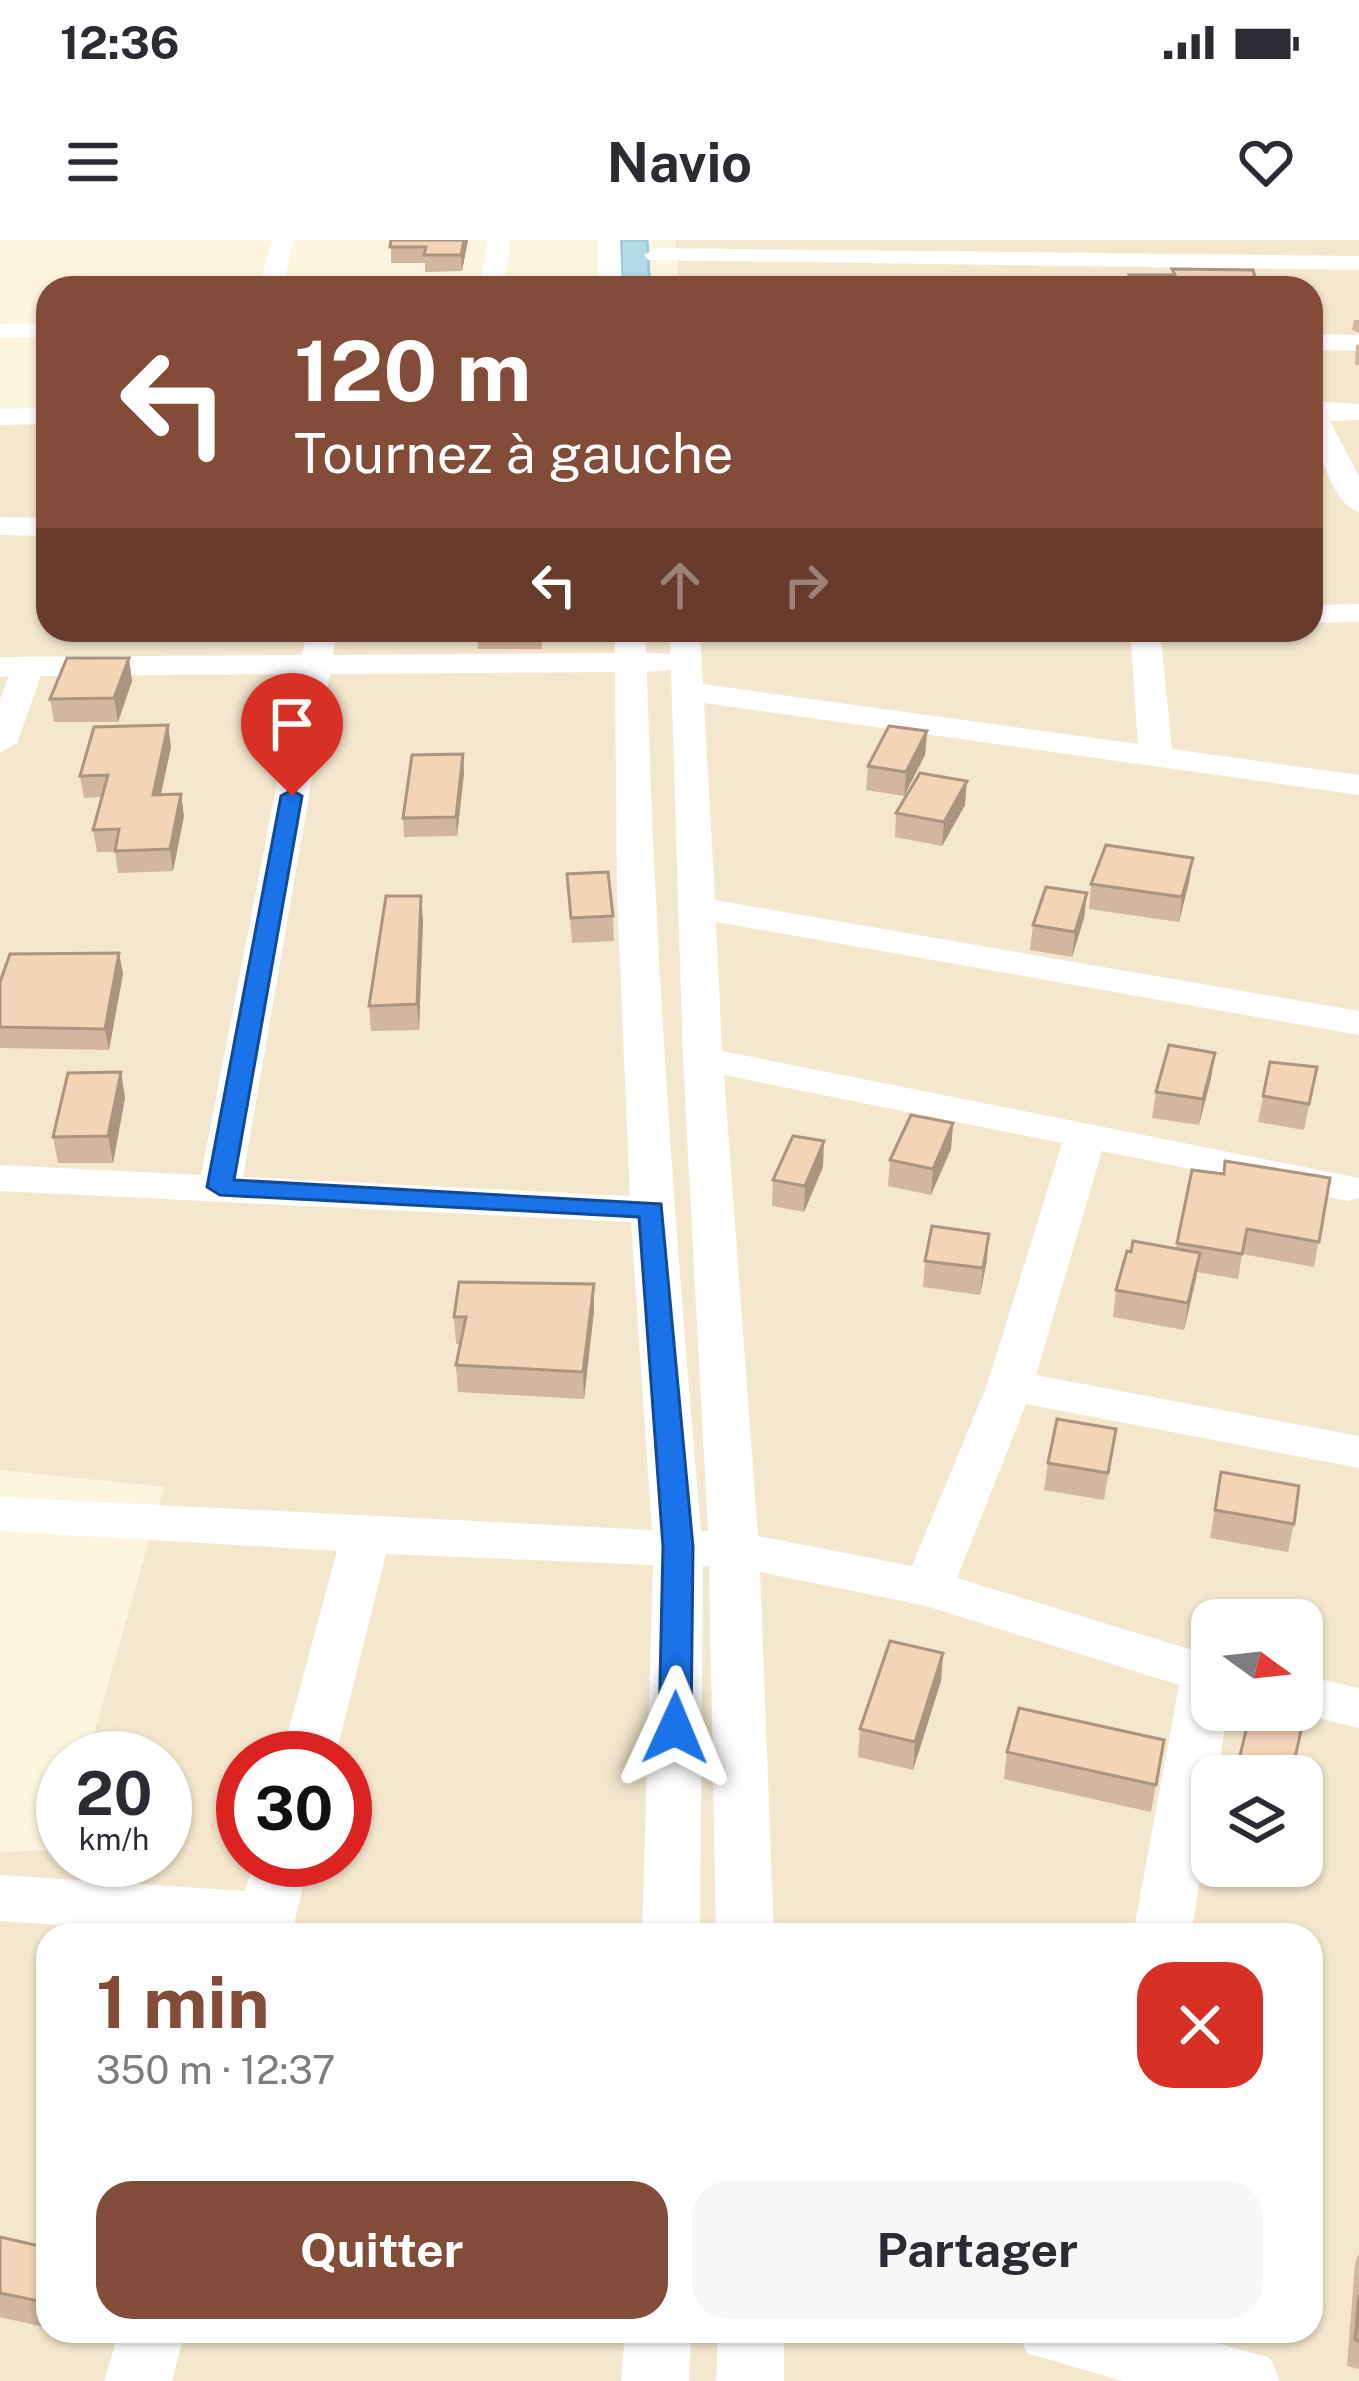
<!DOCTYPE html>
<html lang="fr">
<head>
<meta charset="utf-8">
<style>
  :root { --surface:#fff; --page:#f7f7f7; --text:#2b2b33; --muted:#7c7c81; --accent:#834c38 }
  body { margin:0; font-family:"Public Sans",sans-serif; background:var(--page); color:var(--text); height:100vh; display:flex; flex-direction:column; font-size:45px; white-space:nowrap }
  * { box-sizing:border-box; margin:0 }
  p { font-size:39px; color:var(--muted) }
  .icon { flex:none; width:66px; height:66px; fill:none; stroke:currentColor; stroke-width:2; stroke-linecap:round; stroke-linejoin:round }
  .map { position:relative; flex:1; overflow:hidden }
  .side { position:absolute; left:36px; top:1683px; width:1287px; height:420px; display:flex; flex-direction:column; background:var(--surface); border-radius:36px; box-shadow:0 3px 9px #0004 }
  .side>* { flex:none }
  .hud { position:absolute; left:36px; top:36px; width:1287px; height:366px; border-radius:36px; box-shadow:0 3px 9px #0004; background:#834c38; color:#fff; overflow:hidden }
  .needle { width:78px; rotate:105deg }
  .tools { position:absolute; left:1191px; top:1359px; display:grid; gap:24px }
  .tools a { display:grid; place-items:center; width:132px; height:132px; border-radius:24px; background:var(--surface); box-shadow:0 3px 9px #0004; font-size:60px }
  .speed { position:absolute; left:36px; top:1491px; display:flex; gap:24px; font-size:60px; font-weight:700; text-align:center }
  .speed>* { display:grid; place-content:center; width:156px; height:156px; border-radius:50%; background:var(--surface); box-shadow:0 3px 9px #0004; line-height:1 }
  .speed small { font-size:30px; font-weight:400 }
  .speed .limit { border:18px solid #d22; background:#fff; color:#111 }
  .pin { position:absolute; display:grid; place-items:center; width:102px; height:102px; color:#fff; margin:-123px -51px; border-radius:50% 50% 50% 0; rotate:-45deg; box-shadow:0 0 12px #0007 }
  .pin .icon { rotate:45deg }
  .me { position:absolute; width:132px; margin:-66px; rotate:1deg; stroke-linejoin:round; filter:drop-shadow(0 0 9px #0008) }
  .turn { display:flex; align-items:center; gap:42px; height:252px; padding:0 60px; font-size:54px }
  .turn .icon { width:156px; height:156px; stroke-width:2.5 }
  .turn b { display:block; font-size:84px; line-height:102px }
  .lanes { display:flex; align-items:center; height:114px; padding:0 60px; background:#0003; justify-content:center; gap:60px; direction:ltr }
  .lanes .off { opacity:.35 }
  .round { display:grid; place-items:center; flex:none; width:126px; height:126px; border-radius:36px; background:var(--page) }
  .summary { display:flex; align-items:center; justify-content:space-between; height:204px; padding:0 60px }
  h1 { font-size:72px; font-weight:700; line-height:90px; color:var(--accent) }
  .button { display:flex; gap:24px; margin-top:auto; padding:24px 60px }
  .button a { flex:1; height:138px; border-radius:36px; background:var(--accent); color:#fff; font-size:48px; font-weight:700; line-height:138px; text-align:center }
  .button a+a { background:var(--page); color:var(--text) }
  .status { display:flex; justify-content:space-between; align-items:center; height:84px; padding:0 60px; background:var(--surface); direction:ltr }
  .status svg { height:33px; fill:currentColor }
  header { display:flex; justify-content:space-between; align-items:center; height:156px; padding:0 60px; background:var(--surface); font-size:54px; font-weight:700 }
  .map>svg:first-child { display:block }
</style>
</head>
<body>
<div class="status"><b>12:36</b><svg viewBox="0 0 49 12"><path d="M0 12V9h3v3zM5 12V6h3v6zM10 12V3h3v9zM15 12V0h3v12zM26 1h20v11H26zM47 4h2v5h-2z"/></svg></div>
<header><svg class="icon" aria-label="menu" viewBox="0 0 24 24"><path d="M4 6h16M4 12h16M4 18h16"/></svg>Navio<svg class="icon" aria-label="heart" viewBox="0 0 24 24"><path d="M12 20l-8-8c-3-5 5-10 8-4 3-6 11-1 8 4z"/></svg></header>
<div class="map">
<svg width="1359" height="2141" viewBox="0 0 1359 2141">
  <rect width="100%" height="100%" fill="#fdf5e0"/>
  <path fill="#f5e7ce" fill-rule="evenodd" d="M675,0H1359V2141H0V1612L61,1610L63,1604V1620H165V1518H87L164,1247L0,1230V184L48,183V390H1311V48H680ZM1212,1380H1302V1470H1212ZM243,1518H345V1620H243ZM1212,1536H1302V1626H1212ZM48,1695H1311V2091H48Z"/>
  <polygon fill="#b4dbe7" stroke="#9acada" stroke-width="3" points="621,0 647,0 650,48 622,48"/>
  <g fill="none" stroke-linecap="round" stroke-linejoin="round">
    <g fill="#fff" fill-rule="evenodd">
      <polygon points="272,0 294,0 282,48 258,48"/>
      <polygon points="488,0 510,0 504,48 480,48"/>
      <polygon points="598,0 620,0 622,48 598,48"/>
      <polygon points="656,8 1359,16 1359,30 648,20 644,15"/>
      <polygon points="48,83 48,97 0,98 0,84"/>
      <polygon points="1311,94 1359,95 1359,111 1311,110"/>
      <path d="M1311,161L1359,164V180L1330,181L1359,236V272C1329,264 1311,188 1311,161Z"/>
      <polygon points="48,168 48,184 0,185 0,169"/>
      <polygon points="0,277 48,278 48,296 0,295"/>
      <polygon points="1359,364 1359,382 1311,383 1311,365"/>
      <path d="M307,390H337L333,415L615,413V390H645L646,413L670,414V390H700L703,444L1138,504L1130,390H1160L1172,509L1359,535V555L704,463L715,660L1359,771V795L716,682L722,811L1359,938V958L1348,961L1102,911L1036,1135L1359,1196V1228L1026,1164L957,1338L1212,1416V1470H1228L1217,1536H1212V1566L1191,1695H1133L1179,1445L926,1366L760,1332L774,1695H716L709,1326H703L700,1695H642L653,1325L386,1314L335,1518H281L337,1311L0,1291V1257L652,1290L631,982L0,951V925L201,935L298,434L41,436L17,503L0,513V459L9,436L0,437V417L302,415ZM671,430L683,819L708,1291H701C676,1004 655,719 647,432ZM615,432L617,655L630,956L243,937L330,434ZM724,835L1062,903L987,1145L912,1326L758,1296Z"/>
      <polygon points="1302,1435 1359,1448 1359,1488 1286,1470 1302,1470"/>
      <polygon points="254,1620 310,1620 291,1695 201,1695 0,1681 0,1635 245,1651"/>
      <polygon points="119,2091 185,2091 172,2141 104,2141"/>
      <polygon points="625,2091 691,2091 689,2141 621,2141"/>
      <polygon points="718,2091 784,2091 784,2141 716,2141"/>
      <polygon points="1017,2091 1175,2091 1270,2118 1280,2141 1122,2141 1027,2113"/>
    </g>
  </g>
  <g fill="#d2b69d">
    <polygon points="391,0 468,0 462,31 425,32 425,23 391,23"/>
    <polygon points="1354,80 1359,80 1359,93 1352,90"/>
    <polygon points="1359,104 1359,125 1355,125 1356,105"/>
    <polygon points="477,390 542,390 542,409 478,409"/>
    <polygon points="132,441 118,482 54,482 50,459"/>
    <polygon points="168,485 171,507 161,554 184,576 173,631 118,633 115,612 97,612 93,590 102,557 84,558 80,536"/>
    <polygon points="927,491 925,515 904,556 866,550 868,526"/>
    <polygon points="463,514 464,533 457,596 404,597 403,578"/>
    <polygon points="965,565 942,606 895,597 896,573"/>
    <polygon points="567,634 613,676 614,701 572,703"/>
    <polygon points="1189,642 1179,682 1089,669 1091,644"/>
    <polygon points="1087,653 1084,678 1072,717 1030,710 1033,685"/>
    <polygon points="423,680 419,790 371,791 369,766"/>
    <polygon points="119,713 123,734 109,810 0,808 0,742"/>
    <polygon points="1215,813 1199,885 1152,878 1156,852"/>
    <polygon points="1270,822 1317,827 1304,890 1258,882"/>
    <polygon points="121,832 125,858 113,923 58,923 53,897"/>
    <polygon points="953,883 951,909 931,955 888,946 890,920"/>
    <polygon points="823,927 804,972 772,966 773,940"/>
    <polygon points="1192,930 1224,934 1330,938 1314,1027 1242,1014 1238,1039 1197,1032 1184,1090 1113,1077 1116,1050 1176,1008"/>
    <polygon points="987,1020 980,1055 923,1047 925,1021"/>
    <polygon points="594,1044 594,1071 584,1159 458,1152 456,1125 460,1104 456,1104 454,1077"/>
    <polygon points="1116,1189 1104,1260 1044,1250 1048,1223"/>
    <polygon points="1221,1232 1294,1284 1288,1312 1210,1298"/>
    <polygon points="943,1413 941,1441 913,1530 858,1517 860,1489"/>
    <polygon points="1164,1500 1151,1572 1004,1539 1007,1512"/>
    <polygon points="0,1997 48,2008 48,2088 0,2077"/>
    <polygon points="1359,2012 1359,2129 1347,2126 1355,2024"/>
    <polygon points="61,2091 102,2091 99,2099"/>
    <polygon points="1187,2091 1219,2091 1217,2098"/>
  </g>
  <g fill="#ab9480">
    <polygon points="464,0 468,0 462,31 461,15"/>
    <polygon points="129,418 132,441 118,482 114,458"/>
    <polygon points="168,485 171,507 156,577 153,555"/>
    <polygon points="927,491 925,515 904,556 906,532"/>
    <polygon points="463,514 464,533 457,596 456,577"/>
    <polygon points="967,541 965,565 942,606 944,582"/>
    <polygon points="181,554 184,576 173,631 170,609"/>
    <polygon points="1193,618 1189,642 1179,682 1182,657"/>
    <polygon points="1087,653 1084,678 1072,717 1075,692"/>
    <polygon points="421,656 423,680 419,790 417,764"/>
    <polygon points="119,713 123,734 109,810 105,789"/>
    <polygon points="1215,813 1211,839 1199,885 1203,859"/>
    <polygon points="121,832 125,858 113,923 108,896"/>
    <polygon points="953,883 951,909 931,955 933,929"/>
    <polygon points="824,901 823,927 804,972 805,946"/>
    <polygon points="989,994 987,1020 980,1055 983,1028"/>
    <polygon points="1200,1013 1196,1039 1184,1090 1188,1063"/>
    <polygon points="594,1044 594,1071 584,1159 583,1132"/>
    <polygon points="943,1413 941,1441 913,1530 915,1502"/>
  </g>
  <g fill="#f4d4b7" stroke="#ab9480" stroke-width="3">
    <polygon points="391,0 464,0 461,15 424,15 426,7 390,7"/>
    <polygon points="1172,29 1253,30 1258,48 1133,48 1129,35 1175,35"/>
    <polygon points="970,40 1041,40 1044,48 972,48"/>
    <polygon points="931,41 962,42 962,48 932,48"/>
    <polygon points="67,418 129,418 114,458 50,459"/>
    <polygon points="168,485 153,555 181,554 170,609 115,611 119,589 93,590 108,535 80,536 94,487"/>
    <polygon points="889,486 927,491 906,532 868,526"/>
    <polygon points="463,514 456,577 403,578 412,515"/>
    <polygon points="920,533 967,541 944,582 896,573"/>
    <polygon points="1106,605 1193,618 1182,657 1091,644"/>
    <polygon points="608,632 613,676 571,678 567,634"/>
    <polygon points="1046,647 1087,653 1075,692 1033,685"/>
    <polygon points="386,656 421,656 417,764 369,766"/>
    <polygon points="119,713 105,789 0,787 0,742 10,714"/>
    <polygon points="1169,805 1215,813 1203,859 1156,852"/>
    <polygon points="1270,822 1317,827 1309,864 1263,856"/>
    <polygon points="121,832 108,896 53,897 68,833"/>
    <polygon points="911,875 953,883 933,929 890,920"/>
    <polygon points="793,896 824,901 805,946 773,940"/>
    <polygon points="1225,921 1330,938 1319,1002 1247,989 1242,1014 1177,1003 1192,930 1224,934"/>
    <polygon points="932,986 989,994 983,1028 925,1021"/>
    <polygon points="1133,1001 1200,1013 1188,1063 1116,1050 1127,1011 1131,1012"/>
    <polygon points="459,1042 594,1044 583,1132 456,1125 466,1077 454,1077"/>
    <polygon points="1057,1179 1116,1189 1108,1233 1048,1223"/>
    <polygon points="1221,1232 1299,1246 1294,1284 1215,1270"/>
    <polygon points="890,1401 943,1413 915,1502 860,1489"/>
    <polygon points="1302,1467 1306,1468 1291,1536 1254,1536 1236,1532 1251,1470 1302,1470"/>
    <polygon points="1019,1468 1164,1500 1156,1545 1007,1512"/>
    <polygon points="0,1997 48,2008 48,2063 0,2053"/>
    <polygon points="1359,2055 1359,2101 1355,2100"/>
  </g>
  <polygon fill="#1a73e8" stroke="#114b97" stroke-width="3" points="292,550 302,556 234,940 661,964 693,1307 691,1488 686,1497 675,1500 664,1497 659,1488 663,1307 639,977 220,955 207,947 281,556"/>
</svg>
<div class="tools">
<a><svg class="needle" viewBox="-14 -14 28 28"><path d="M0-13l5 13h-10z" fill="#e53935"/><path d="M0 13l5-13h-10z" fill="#7c7c81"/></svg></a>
<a><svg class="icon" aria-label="layers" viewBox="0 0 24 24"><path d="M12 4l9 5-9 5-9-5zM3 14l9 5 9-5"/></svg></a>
</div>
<div class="speed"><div>20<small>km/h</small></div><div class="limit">30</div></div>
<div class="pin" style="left:292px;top:556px;background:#d93025"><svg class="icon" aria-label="arrive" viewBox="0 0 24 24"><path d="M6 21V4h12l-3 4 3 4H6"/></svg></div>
<svg class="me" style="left:675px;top:1488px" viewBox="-20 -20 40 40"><path d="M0-17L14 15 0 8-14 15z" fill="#1a73e8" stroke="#fff" stroke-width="4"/></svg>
<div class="hud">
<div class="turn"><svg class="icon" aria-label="left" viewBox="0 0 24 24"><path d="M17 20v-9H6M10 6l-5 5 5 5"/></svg><div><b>120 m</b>Tournez à gauche</div></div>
<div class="lanes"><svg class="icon" aria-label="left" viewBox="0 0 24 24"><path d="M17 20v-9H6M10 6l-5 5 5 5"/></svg><svg class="icon off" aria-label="ahead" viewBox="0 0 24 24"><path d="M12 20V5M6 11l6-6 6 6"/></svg><svg class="icon off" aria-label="right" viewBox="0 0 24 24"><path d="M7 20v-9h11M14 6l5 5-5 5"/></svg></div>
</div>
<section class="side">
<div class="summary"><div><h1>1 min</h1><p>350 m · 12:37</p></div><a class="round" style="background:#d93025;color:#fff"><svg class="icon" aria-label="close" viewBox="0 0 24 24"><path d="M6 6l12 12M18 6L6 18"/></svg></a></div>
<div class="button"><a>Quitter</a><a>Partager</a></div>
</section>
</div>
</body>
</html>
